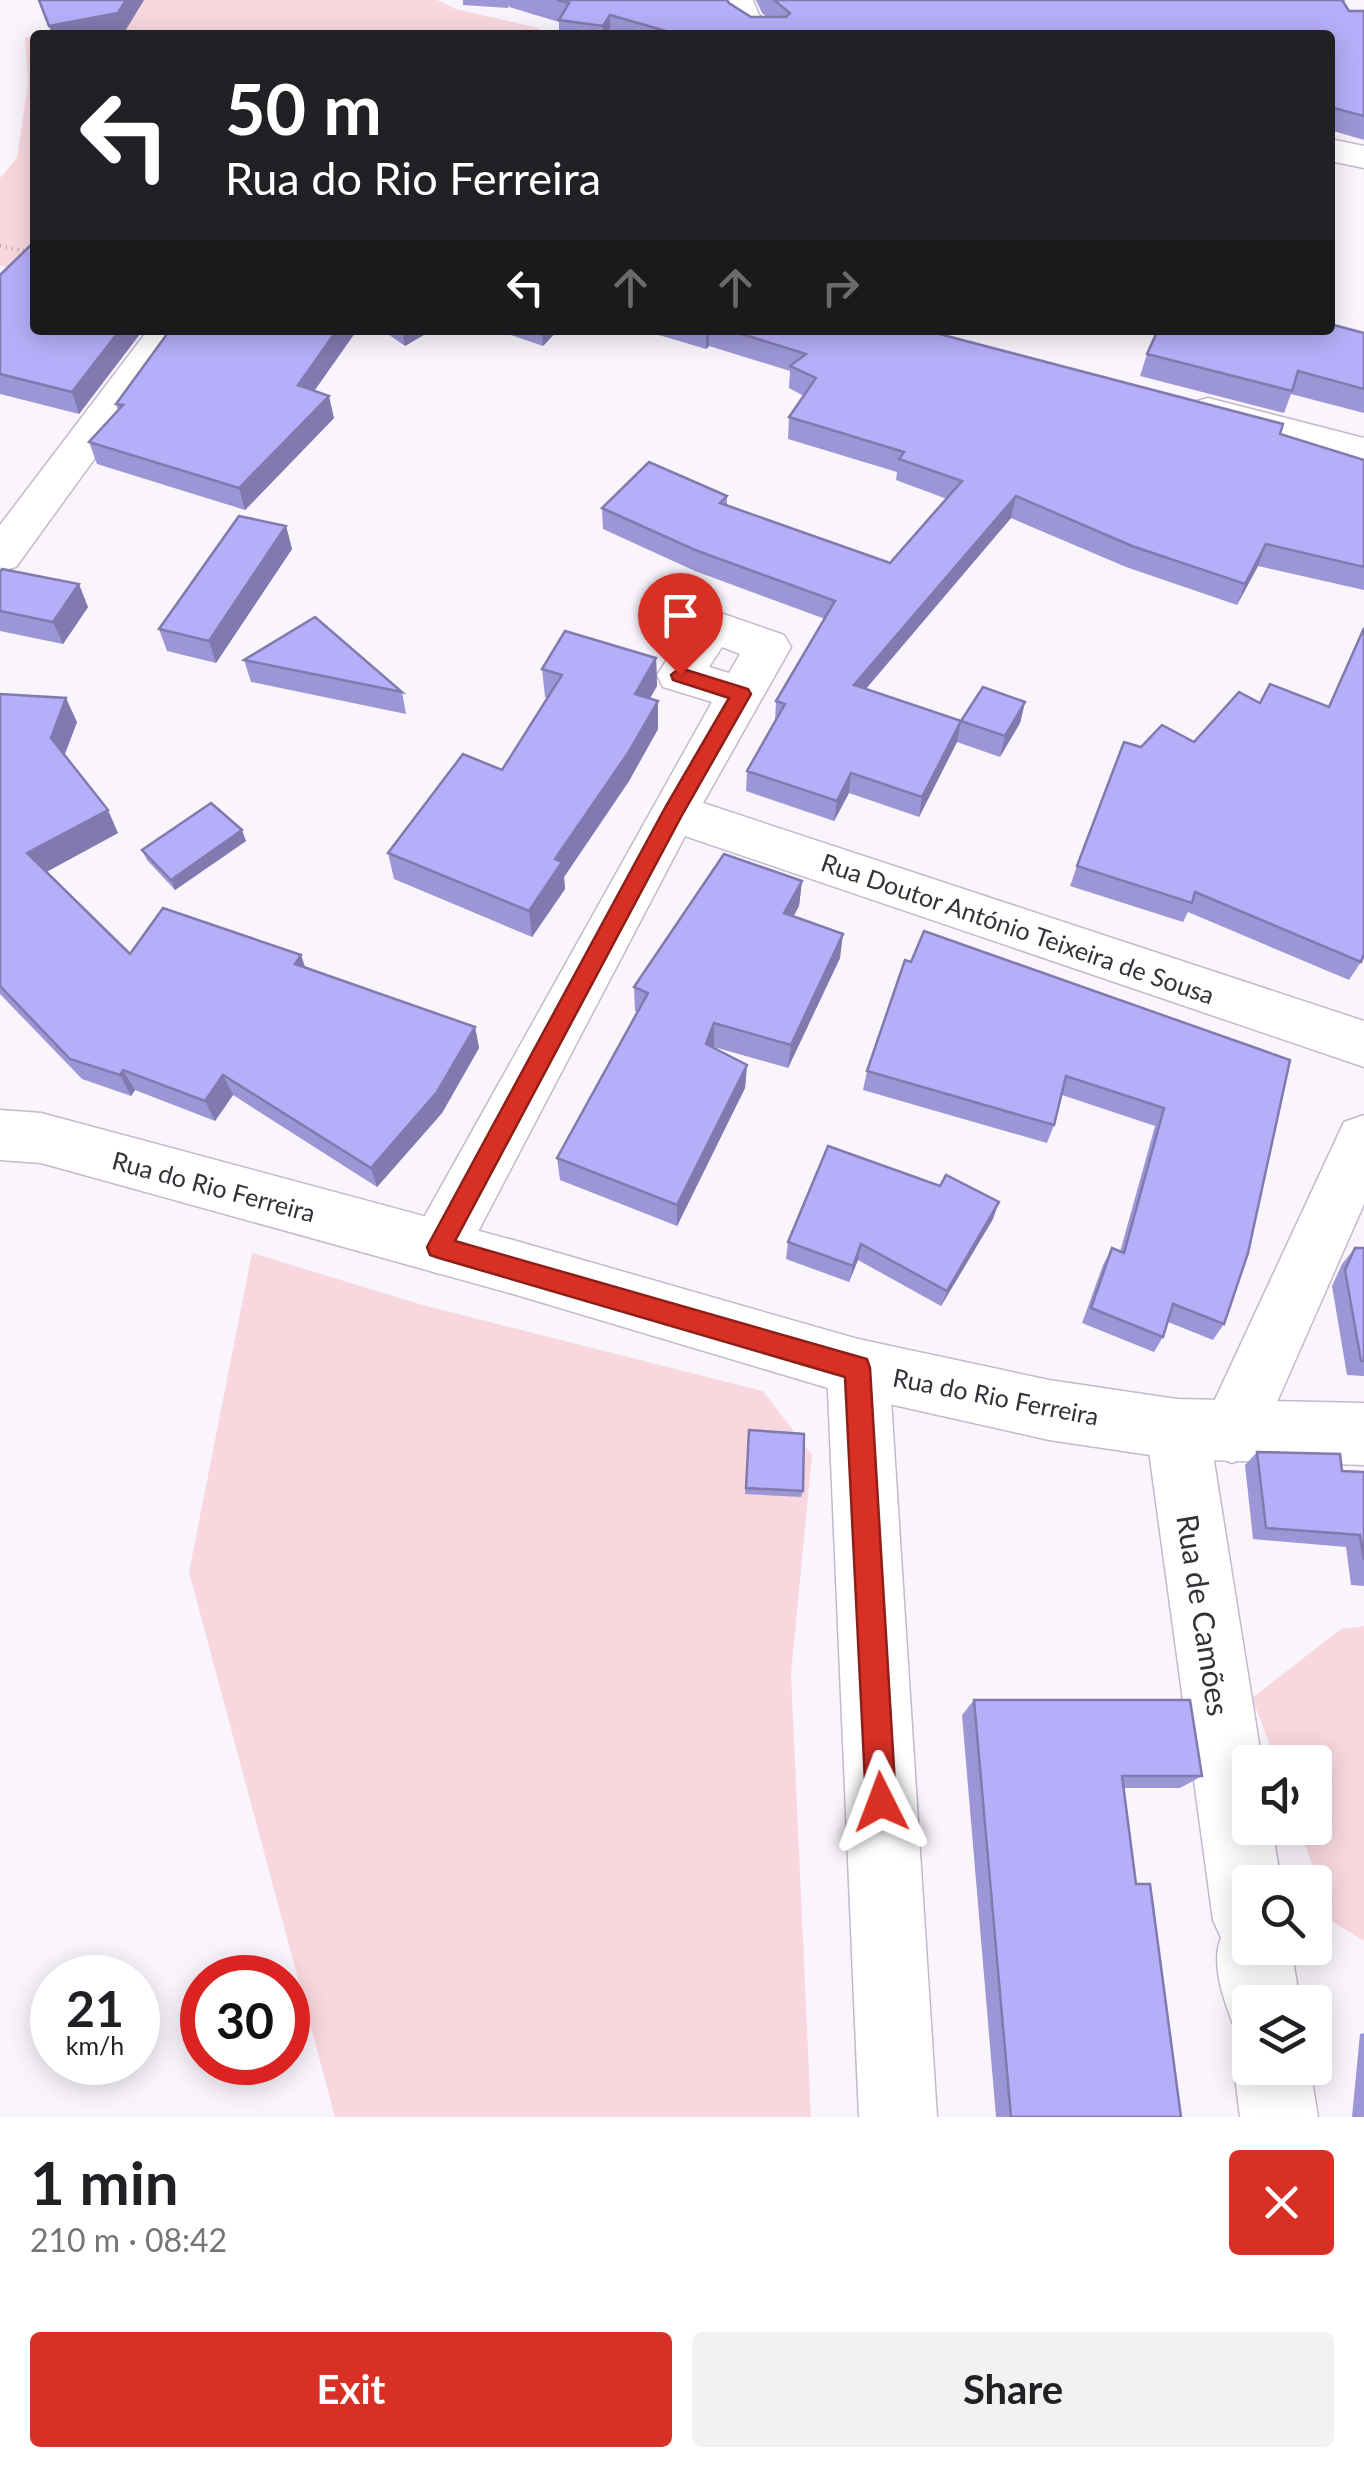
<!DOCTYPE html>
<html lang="en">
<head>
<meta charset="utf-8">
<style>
  :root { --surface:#fff; --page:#f2f2f2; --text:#202124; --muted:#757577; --accent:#d93025 }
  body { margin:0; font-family:Lato,sans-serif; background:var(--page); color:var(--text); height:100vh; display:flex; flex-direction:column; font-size:38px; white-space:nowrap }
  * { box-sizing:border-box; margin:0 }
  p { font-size:32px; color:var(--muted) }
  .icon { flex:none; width:55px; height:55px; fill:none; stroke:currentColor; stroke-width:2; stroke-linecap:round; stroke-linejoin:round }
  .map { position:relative; height:2117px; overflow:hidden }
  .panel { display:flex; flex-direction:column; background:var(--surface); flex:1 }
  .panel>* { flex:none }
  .hud { position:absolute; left:30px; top:30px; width:1305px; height:305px; border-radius:10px; box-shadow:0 5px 25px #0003; background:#202124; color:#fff; overflow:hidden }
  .fabs { position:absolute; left:1232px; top:1745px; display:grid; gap:20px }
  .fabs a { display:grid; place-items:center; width:100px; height:100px; border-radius:10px; background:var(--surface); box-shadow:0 5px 25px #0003; font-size:50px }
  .speed { position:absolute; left:30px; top:1955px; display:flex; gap:20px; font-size:50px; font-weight:700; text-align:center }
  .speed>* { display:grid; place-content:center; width:130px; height:130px; border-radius:50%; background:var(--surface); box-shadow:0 5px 25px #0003; line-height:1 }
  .speed small { font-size:25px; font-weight:400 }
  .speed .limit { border:15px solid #d22; background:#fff; color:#111 }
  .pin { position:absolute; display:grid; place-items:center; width:85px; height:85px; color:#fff; margin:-102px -42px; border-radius:50% 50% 50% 0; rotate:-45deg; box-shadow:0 0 10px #0007 }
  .pin .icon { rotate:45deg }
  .me { position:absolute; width:110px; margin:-55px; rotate:357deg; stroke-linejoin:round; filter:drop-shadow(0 0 8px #0008) }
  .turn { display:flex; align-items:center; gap:35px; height:210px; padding:0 30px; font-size:45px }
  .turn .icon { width:130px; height:130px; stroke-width:2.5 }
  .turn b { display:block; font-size:70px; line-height:85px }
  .lanes { display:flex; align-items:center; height:95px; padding:0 30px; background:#0003; justify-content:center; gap:50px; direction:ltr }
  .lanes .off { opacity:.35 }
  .round { display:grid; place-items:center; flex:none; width:105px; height:105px; border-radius:10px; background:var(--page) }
  .headline { display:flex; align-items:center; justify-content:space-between; height:170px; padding:0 30px }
  h1 { font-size:60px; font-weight:700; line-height:75px }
  .cta { display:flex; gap:20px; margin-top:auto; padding:20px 30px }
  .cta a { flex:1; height:115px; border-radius:10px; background:var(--accent); color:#fff; font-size:40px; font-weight:700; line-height:115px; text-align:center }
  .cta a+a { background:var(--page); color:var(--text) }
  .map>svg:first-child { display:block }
</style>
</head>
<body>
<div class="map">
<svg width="1364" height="2117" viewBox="0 0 1364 2117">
  <rect width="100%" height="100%" fill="#faf5fd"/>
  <g fill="#f8d8de">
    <polygon points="138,0 437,0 456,9 538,28 545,35 120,35 130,6"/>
    <polygon points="25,37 35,38 35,266 28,274 0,265 0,178 17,158 28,83"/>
    <polygon points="252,1253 426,1306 763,1391 812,1455 791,1674 811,2117 335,2117 189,1572"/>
    <polygon points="1364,1626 1364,1941 1333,1922 1299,1828 1315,1828 1315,1762 1276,1762 1252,1698 1341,1629"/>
  </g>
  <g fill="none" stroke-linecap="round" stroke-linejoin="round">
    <g stroke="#c5b8cc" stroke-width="3">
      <g id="minor">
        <path d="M721,0H753L759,15L785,35C747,35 734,40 721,0Z"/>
        <polygon points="1330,139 1364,146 1364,168 1330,161"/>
        <polygon points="148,330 188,330 16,567 0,571 0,525"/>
        <polygon points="1208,398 1364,438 1364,466 1193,420 1187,411 1193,402"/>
        <path d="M712,610L784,635L791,647L703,803L1364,1021V1067L685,836L460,1266L439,1274L418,1266L409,1247L418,1228L712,702L663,687L657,675L696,615ZM722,647L740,654L729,673L709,667Z"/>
        <path d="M1364,1115V1204L1254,1454L1232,1463L1213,1455L1262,1762H1250V1828H1272L1281,1882H1250V1948H1291L1300,2002H1250V2035L1235,2029C1225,2004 1210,1964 1221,1938L1213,1920L1146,1429L1155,1407L1177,1399L1199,1407L1205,1421L1344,1122Z"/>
        <polygon points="858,1339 880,1347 889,1368 937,2117 859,2117 827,1368 836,1347"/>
        <polygon points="1250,2039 1250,2068 1310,2068 1318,2117 1240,2117 1234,2068 1245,2041"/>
      </g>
    </g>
    <g stroke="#c5b8cc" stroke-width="3">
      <polygon id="tertiary" points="0,1110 41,1113 513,1240 858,1339 1049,1380 1177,1399 1364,1403 1364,1465 1177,1459 1049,1440 858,1397 513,1294 41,1163 0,1160"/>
    </g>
    <polyline stroke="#aea9b1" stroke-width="4" stroke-dasharray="1 5" stroke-linecap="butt" points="0,246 23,251 35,245"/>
    <use href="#minor" fill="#fff" fill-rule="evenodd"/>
    <use href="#tertiary" fill="#fff" fill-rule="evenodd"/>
  </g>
  <g fill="#9d96d6">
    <polygon points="463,0 728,0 729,3 751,17 767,17 762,13 756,0 1345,0 1344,3 1349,11 1364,11 1364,140 1330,130 1330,35 559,35 559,22 509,7 509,4 508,8 463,5"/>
    <polygon points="0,275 35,330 143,330 79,414 0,394"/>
    <polygon points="170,330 357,330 314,391 334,418 245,510 97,464 89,442 118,410 116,404"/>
    <polygon points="382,330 432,330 405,346"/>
    <polygon points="496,330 558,330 543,346"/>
    <polygon points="642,330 924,330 1280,434 1364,460 1364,590 1258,566 1237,605 1126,567 1011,518 866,689 961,721 1025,702 1020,723 1000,757 957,742 919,817 849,793 834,821 746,791 747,771 775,721 776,701 825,619 695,571 603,529 602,508 727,496 727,505 890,563 947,499 896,480 897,472 788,439 789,417 804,396 789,388 790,371 709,346 706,349"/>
    <polygon points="1364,333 1364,413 1291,394 1284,413 1140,376 1147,354"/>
    <polygon points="286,526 292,549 216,663 167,651 159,629"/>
    <polygon points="0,572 88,607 63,644 0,631"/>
    <polygon points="656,658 657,686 650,698 658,701 658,729 629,781 564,877 565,889 532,937 394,879 388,853 502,770 548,698 545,697 542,669"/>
    <polygon points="244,660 402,692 406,714 251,682"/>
    <polygon points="0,694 77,722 64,755 118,833 46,872 130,954 301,955 305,967 475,1027 479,1048 442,1113 377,1187 233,1095 215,1121 135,1090 131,1096 82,1079 0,994"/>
    <polygon points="1260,703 1328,707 1361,962 1349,980 1188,912 1183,922 1070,886 1077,866 1141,747 1194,742"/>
    <polygon points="246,841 175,890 147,860 142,850"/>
    <polygon points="802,881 799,906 793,916 840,958 788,1068 714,1047 747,1065 745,1088 677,1226 560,1180 557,1158 637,1012 635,1011 634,987"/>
    <polygon points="1290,1060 1224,1324 1213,1340 1168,1322 1163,1337 1154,1352 1082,1323 1103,1265 1112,1248 1120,1252 1155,1126 1062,1095 1054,1125 1047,1143 863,1090 867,1071"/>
    <polygon points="993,1219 941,1306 858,1260 849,1282 786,1259 788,1242"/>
    <polygon points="1355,1248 1364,1248 1364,1376 1347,1375 1332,1286 1342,1264"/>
    <polygon points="749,1430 803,1491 801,1497 745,1494"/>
    <polygon points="1257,1452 1342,1471 1364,1472 1364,1586 1351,1585 1346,1547 1253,1539 1245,1465"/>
    <polygon points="974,1700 1202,1776 1180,1788 1123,1788 1136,1884 1181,2117 996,2117 962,1715"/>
    <polygon points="1364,2033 1364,2117 1352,2117 1360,2034"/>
  </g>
  <g fill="#807aae">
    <polygon points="126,0 144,0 124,33 114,35 52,35 49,26"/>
    <polygon points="610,15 610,35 603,35 603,26"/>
    <polygon points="120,330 143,330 79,414 72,392"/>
    <polygon points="337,330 357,330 303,407 298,385"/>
    <polygon points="402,330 432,330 405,346"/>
    <polygon points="542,330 558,330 543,346"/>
    <polygon points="706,330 709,330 709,346 706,349"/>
    <polygon points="329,396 334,418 245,510 239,488"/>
    <polygon points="1016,496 1011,518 851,706 854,685"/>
    <polygon points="286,526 292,549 216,663 209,641"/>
    <polygon points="1266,544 1258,566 1237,605 1245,584"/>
    <polygon points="79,584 88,607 63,644 53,622"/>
    <polygon points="656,658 657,686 636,722 635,694"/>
    <polygon points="66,698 77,722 62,762 51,738"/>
    <polygon points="658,701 658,729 629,781 564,877 565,889 532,937 529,911 555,859"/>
    <polygon points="1025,702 1020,723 1000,757 1005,736"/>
    <polygon points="961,721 957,742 919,817 922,797"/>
    <polygon points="851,773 849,793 834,821 837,801"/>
    <polygon points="108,810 118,833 39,876 27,853"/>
    <polygon points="242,830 246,841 175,890 171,880"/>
    <polygon points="802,881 799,906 782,938 784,913"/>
    <polygon points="843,934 840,958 788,1068 791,1045"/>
    <polygon points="301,955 308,977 295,964"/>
    <polygon points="714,1023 714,1047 706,1067 706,1044"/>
    <polygon points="475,1027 479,1048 442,1113 377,1187 371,1168"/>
    <polygon points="747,1065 745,1088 677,1226 677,1205"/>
    <polygon points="123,1070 135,1090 131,1096 120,1075"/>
    <polygon points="223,1075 233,1095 215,1121 205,1101"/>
    <polygon points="999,1202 993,1219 941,1306 947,1291"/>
    <polygon points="861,1244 858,1260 849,1282 853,1266"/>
  </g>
  <g fill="#b7aef9" stroke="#807aae" stroke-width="2.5">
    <polygon points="39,0 126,0 118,13 49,26"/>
    <polygon points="557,0 727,0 729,3 751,17 786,17 790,13 774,0 1342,0 1349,11 1364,11 1364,116 1330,107 1330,35 680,35 610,15 603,26 559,20 569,3"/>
    <polygon points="35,241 35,330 120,330 72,392 0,374 0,275"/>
    <polygon points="1330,324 1364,333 1364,389 1298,371 1292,391 1147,354 1158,330 1330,330"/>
    <polygon points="170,330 337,330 298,385 329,396 239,488 89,442 123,405 116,404"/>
    <polygon points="729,330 924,330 1283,424 1280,434 1364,460 1364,567 1266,544 1245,584 1132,546 1016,496 854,685 961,721 983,687 1025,702 1005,736 961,721 922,797 851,773 837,801 747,771 785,704 776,701 835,601 695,550 602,508 649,462 727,496 720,503 890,563 962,481 899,459 904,452 789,417 816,378 790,366 806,354"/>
    <polygon points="239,516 286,526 209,641 159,629"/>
    <polygon points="2,569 79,584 53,622 0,611 0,572"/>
    <polygon points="315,617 402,692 244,660"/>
    <polygon points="1364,628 1364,954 1361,962 1195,892 1192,903 1077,866 1124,742 1141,747 1162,725 1194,742 1239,692 1260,703 1270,684 1329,707"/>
    <polygon points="565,631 656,658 635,694 658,701 628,753 555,859 562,862 529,911 388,853 463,754 502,770 562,675 542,669"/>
    <polygon points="0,694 66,698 51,738 108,810 27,853 130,954 163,908 301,955 295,964 475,1027 437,1092 371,1168 223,1075 205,1101 123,1070 120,1075 70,1059 0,986"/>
    <polygon points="211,803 242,830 171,880 142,850"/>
    <polygon points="724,854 802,881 784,913 843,934 791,1045 714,1023 706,1044 747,1065 677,1205 557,1158 648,993 634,987"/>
    <polygon points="924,931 1290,1060 1248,1253 1224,1324 1173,1304 1163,1337 1091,1308 1112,1248 1124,1253 1164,1108 1066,1076 1054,1125 867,1071 905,960 911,962"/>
    <polygon points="828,1146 940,1186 946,1175 999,1202 947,1291 861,1244 853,1266 788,1242"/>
    <polygon points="1355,1248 1364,1248 1364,1361 1361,1361 1345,1270"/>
    <polygon points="749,1430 804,1434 803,1491 746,1488"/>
    <polygon points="1257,1452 1340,1454 1342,1471 1364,1472 1364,1560 1360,1535 1266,1528"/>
    <polygon points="974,1700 1190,1700 1202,1776 1122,1776 1136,1884 1150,1884 1181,2117 1011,2117"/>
  </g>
  <polygon fill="#d93025" stroke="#8d1f18" stroke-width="2.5" points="680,668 748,689 751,694 681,817 455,1241 867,1359 870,1368 896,1802 891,1812 881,1816 871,1812 866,1802 845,1377 439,1258 430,1255 427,1247 666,806 729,698 673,680 671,675"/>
  <g text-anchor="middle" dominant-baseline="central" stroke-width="10" stroke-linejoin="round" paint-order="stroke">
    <g font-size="25" fill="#363139" stroke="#fff">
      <text transform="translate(1018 928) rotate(19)">Rua Doutor António Teixeira de Sousa</text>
      <text transform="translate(214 1186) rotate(15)">Rua do Rio Ferreira</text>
      <text transform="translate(996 1396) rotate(11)">Rua do Rio Ferreira</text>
    </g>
    <g font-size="30" fill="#363139" stroke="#fff">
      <text transform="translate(1204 1615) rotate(81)">Rua de Camões</text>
    </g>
  </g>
</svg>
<div class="fabs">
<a><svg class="icon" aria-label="sound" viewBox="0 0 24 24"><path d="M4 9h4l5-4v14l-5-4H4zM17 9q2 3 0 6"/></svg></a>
<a><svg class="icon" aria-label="search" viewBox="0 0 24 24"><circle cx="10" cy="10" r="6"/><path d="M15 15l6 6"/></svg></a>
<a><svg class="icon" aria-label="layers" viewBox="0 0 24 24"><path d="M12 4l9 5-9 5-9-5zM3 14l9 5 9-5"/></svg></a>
</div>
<div class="speed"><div>21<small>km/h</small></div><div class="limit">30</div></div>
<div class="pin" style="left:680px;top:675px;background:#d93025"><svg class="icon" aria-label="arrive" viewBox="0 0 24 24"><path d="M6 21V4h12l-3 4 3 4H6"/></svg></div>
<svg class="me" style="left:881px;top:1802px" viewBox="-20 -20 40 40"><path d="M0-17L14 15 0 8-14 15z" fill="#d93025" stroke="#fff" stroke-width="4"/></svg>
<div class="hud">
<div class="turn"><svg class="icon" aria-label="left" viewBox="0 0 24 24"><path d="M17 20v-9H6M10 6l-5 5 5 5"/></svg><div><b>50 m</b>Rua do Rio Ferreira</div></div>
<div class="lanes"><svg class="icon" aria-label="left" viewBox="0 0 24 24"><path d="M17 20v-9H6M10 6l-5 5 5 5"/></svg><svg class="icon off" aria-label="ahead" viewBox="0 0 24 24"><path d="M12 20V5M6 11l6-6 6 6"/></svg><svg class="icon off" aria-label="ahead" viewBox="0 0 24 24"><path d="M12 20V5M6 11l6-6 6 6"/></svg><svg class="icon off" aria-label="right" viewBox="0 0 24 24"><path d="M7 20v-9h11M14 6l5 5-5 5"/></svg></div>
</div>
</div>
<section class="panel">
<div class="headline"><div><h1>1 min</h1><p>210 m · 08:42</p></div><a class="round" style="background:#d93025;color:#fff"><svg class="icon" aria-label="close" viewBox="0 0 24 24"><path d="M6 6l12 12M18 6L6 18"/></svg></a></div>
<div class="cta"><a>Exit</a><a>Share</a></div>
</section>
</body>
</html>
